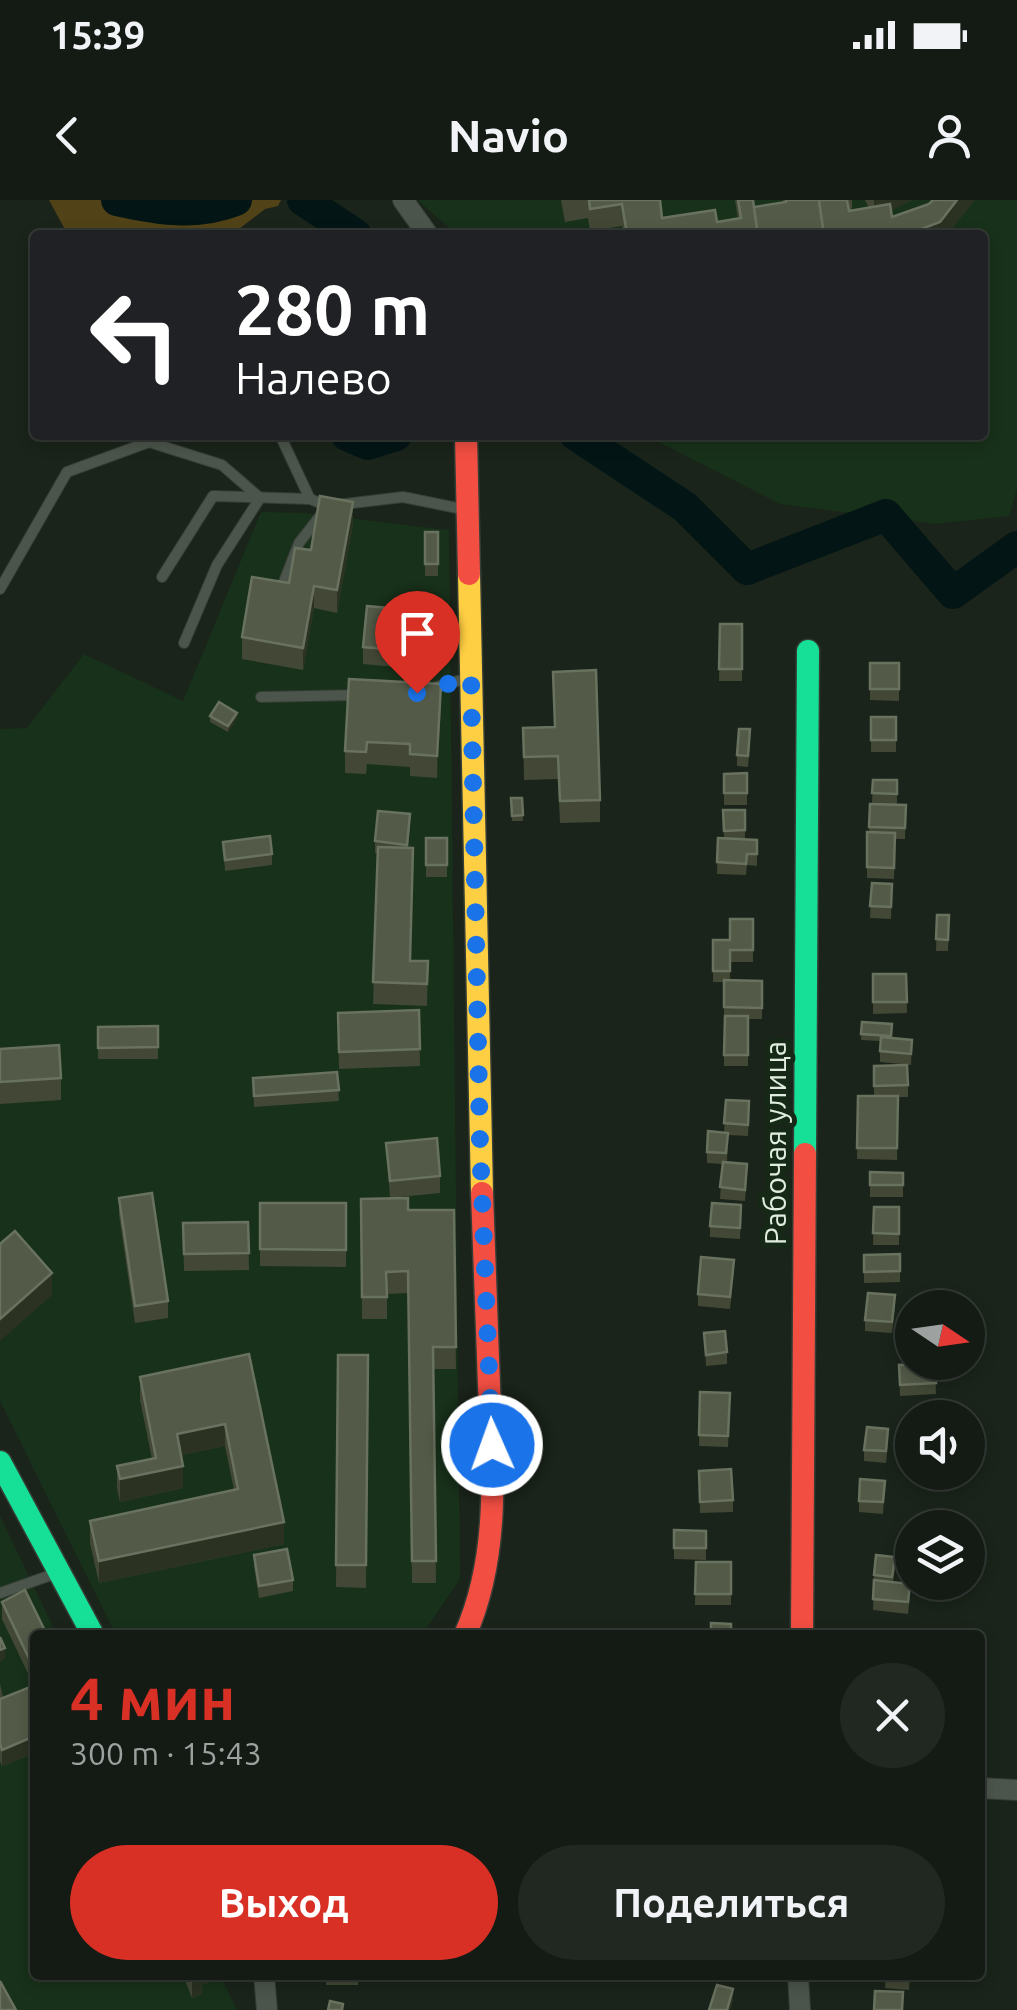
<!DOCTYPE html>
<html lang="ru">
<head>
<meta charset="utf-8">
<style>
  :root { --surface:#141b14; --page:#212822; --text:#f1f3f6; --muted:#9da1a0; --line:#333934; --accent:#d93025 }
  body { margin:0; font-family:Ubuntu,sans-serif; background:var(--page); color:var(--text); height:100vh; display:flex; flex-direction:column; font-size:38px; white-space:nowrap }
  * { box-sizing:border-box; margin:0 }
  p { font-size:32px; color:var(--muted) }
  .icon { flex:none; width:55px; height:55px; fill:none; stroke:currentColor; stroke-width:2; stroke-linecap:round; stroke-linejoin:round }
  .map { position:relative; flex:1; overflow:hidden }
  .side { position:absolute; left:30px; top:1430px; width:955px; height:350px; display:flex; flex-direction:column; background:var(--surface); border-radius:10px; box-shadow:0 5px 15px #0003,0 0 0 2px var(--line) }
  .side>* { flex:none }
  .top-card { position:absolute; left:30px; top:30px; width:958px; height:210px; border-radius:10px; box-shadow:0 5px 15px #0003,0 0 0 2px var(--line); background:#202124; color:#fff; overflow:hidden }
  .needle { width:65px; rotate:103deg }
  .fabs { position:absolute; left:895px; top:1090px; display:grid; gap:20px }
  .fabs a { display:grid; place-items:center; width:90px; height:90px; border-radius:50%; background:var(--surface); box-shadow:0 5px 15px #0003,0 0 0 2px var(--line); font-size:50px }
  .pin { position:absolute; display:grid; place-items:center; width:85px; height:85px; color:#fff; margin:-102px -42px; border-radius:50% 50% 50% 0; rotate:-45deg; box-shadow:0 0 10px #0007 }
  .pin .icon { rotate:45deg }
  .me { position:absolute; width:110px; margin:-55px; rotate:358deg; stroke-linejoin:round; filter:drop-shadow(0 0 8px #0008) }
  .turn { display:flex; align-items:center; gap:35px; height:210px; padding:0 40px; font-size:45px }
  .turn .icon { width:130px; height:130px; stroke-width:2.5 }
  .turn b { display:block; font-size:70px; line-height:85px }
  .round { display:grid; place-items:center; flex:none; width:105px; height:105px; border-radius:52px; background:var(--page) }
  .summary { display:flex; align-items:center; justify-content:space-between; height:170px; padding:0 40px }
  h1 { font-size:60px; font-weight:700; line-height:75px; color:var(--accent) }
  .button { display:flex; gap:20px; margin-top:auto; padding:20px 40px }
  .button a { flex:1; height:115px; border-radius:60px; background:var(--accent); color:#fff; font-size:40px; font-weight:700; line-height:115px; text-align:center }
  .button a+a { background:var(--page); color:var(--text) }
  .status { display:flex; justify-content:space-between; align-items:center; height:70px; padding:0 50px; background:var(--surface); direction:ltr }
  .status svg { height:28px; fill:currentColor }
  header { display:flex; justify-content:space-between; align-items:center; height:130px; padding:0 40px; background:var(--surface); font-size:45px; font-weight:700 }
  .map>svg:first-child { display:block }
</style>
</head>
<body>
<div class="status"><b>15:39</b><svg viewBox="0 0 49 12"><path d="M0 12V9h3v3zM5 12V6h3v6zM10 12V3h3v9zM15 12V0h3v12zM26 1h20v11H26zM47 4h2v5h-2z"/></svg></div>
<header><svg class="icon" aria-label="back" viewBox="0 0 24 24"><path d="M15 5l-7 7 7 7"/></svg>Navio<svg class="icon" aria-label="person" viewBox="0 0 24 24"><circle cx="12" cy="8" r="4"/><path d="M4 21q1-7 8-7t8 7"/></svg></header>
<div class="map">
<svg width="1017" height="1810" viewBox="0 0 1017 1810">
  <rect width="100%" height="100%" fill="#1a241a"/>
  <g fill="#18311a">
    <polygon points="417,0 1017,0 1017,289 1009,316 935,324 780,304 645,235 982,235 982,35 458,35"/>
    <polygon points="261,312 306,313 449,330 460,1379 422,1435 116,1435 0,1201 0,529 27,528 84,454 183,501"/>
    <polygon points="0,1316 57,1435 35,1435 35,1775 220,1775 237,1810 0,1810"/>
  </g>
  <polygon fill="#514317" points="49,0 281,0 278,6 265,9 231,35 68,35"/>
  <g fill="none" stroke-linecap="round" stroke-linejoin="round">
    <g stroke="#041515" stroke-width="32">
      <path d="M117,0C159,9 196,16 236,0"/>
      <polyline points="303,0 356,35"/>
      <polyline points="347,235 368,244 396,235"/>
      <polyline points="576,235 685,307 747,369 886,315 953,393 1017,347"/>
    </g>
    <g stroke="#353d35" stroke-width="12">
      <g id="lane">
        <polyline points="280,235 310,299 328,306 403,297 462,309"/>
        <polyline points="162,377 213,296 310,299"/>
        <polyline points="0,389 67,272 149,242 222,265 260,298 217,365 184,443"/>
        <polyline points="280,392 299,343 324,311"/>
        <polyline points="429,489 465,479"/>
        <polyline points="261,497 357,495"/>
        <polyline points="0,1393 54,1374"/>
      </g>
    </g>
    <g stroke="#353d35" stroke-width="22">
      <g id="street">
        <polyline points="403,0 428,35"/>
        <polyline points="980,1588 1017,1590"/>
        <polyline points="264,1775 267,1810"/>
        <polyline points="798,1775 800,1810"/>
      </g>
    </g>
    <g stroke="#353d35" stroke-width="25">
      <g id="fast">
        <polyline points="805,954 808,451"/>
        <polyline points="0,1262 93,1435"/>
      </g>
    </g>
    <g stroke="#353d35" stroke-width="25">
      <polyline id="slow" points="469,374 482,993"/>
    </g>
    <g stroke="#353d35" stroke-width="25">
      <g id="jam">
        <polyline points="466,235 469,374"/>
        <path d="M465,1435C500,1356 493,1270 489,1185C487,1121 484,1057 482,993"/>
        <polyline points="802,1435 805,954"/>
      </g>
    </g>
    <use href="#lane" stroke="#4c554c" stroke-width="10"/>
    <use href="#street" stroke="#4c554c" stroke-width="20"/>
    <use href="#fast" stroke="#16e098" stroke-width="22"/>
    <use href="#slow" stroke="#ffcf43" stroke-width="22"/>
    <use href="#jam" stroke="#f24e42" stroke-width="22"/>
  </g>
  <g fill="#424835">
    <polygon points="561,0 660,0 662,18 717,22 738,19 735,0 753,0 754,7 783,2 783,0 852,0 852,9 869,8 865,0 912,0 891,10 892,17 947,35 623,35 622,26 590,31 588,18 565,22"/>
    <polygon points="353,324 337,413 314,408 303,470 242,459 242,437 289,383 311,350"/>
    <rect x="425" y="332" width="13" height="44"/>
    <polygon points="720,424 742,424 742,481 719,481"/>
    <polygon points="411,427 407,468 363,464 363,447"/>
    <polygon points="870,463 899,463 899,501 870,500"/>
    <polygon points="441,506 437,578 410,576 410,567 367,564 366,574 345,573 345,551"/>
    <polygon points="210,516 237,518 228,532 210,522"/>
    <rect x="871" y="517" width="25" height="35"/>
    <polygon points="554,527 600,600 600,622 560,623 558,579 524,580 523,528"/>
    <polygon points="750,541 748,567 737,566 737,555"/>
    <polygon points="747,573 747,605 724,605 724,574"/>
    <polygon points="873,580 897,580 897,604 906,605 905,639 895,639 894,679 867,678 867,632 869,632 870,604 872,604"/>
    <polygon points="511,598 522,598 523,621 512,621"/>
    <polygon points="723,610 745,610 745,639 757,640 757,666 747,665 746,675 717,674 718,638 724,638"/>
    <polygon points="410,626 408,648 410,761 428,761 427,806 373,804 378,653 375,653 375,641"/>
    <rect x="426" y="638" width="21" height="39"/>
    <polygon points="223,642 272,654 272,665 225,671"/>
    <polygon points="872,683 892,684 891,719 870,718"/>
    <polygon points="937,715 949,715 948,751 936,751"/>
    <polygon points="753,719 753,762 730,762 730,780 762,781 762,819 748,819 748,866 724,866 724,782 713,782 713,740 730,740"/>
    <polygon points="873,774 906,774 907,813 873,814"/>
    <polygon points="419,810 420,866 339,869 338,813"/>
    <polygon points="862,822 892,824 891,838 912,840 911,865 880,862 880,841 861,840"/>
    <polygon points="158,826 158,859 98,859 98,827"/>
    <polygon points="0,849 61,878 61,900 0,904"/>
    <polygon points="874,866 908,885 908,897 898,897 897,960 857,959 858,896 874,896"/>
    <polygon points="337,872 339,901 254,907 253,878"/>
    <polygon points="726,900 749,913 748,936 728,935 727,962 747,976 745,1001 720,999 722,964 707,963 707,952 724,933"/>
    <polygon points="386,943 440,976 440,993 390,998"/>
    <polygon points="870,972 903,973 903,997 870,997"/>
    <polygon points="119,998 168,1101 168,1118 135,1123 119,1015"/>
    <polygon points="361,999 408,1010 454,1010 456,1169 433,1169 436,1383 412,1383 408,1093 387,1094 387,1119 362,1119"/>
    <polygon points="260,1003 346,1003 346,1067 260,1066"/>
    <polygon points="874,1007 899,1007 899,1045 873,1045"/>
    <polygon points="741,1016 740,1039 710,1037 710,1026"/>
    <polygon points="248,1022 249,1070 184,1071 183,1023"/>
    <polygon points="900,1054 900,1082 864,1083 864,1055"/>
    <polygon points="734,1071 730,1109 698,1106 698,1094"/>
    <polygon points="895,1107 892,1133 865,1131 865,1120"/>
    <polygon points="704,1133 727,1152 727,1164 706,1166"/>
    <polygon points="249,1154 284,1344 99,1383 90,1343 90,1321 234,1290 225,1246 181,1255 183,1288 120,1302 117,1288 117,1266 152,1259 140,1200 140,1177"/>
    <polygon points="338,1155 368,1155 366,1388 336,1387"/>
    <polygon points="935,1163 936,1194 900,1196 899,1165"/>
    <polygon points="700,1192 730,1193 728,1247 699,1246"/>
    <polygon points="888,1241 886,1263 864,1261 864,1250"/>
    <polygon points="699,1271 733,1300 733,1312 700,1313"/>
    <polygon points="885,1281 883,1314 859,1312 859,1301"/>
    <polygon points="674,1330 706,1331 706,1360 674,1359"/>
    <polygon points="254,1355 293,1380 293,1391 259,1398 254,1366"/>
    <polygon points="696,1362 731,1362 731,1405 695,1405"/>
    <polygon points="895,1368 893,1382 910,1395 908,1414 873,1410 874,1375"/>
    <polygon points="2,1402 47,1435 35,1553 2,1566 0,1561 0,1483 3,1498 34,1486 2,1419"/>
    <polygon points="183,1775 209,1775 209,1782 202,1785 202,1794 192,1798"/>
    <rect x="326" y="1775" width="32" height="10"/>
    <rect x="702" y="1775" width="28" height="5"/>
    <polygon points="886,1775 910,1775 909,1790 885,1788"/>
  </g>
  <g fill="#2b3222">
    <polygon points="874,0 912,0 874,19"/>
    <polygon points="957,0 975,0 947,35 906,35"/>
    <polygon points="353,302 353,324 337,413 337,390"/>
    <polygon points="314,386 314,408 303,470 303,448"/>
    <polygon points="411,410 411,427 407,468 407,451"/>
    <polygon points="441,484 441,506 437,578 437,556"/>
    <polygon points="237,513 237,518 228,532 228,526"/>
    <polygon points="52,1073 52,1095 0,1141 0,1119"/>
    <polygon points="225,1224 225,1246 177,1256 177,1234"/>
    <polygon points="183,1266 183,1288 120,1302 120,1279"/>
    <polygon points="284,1322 284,1344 99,1383 99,1361"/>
    <polygon points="5,1448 5,1459 0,1462 0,1450"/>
    <polygon points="35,1536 35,1553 2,1566 2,1550"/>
    <polygon points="200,1775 209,1775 209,1782 202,1785 202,1794 192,1798 192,1781"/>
    <polygon points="733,1789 733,1801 730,1810 727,1810"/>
  </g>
  <g fill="#535a47" stroke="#69715f" stroke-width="2.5">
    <polygon points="589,0 660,0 662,18 715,10 717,22 741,18 738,0 753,0 758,35 627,35 622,4 590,9"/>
    <polygon points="786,0 819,0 824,35 758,35 754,7 786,2"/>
    <polygon points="819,0 847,0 849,11 890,4 892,17 929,4 933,0 957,0 940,22 906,35 824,35"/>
    <polygon points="320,296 353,302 337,390 314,386 303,448 242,437 252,377 289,383 295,348 311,350"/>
    <rect x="425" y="332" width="13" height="32"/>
    <polygon points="367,406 411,410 407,451 363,447"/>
    <polygon points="720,424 742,424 742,469 719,469"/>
    <rect x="870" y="463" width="29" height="26"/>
    <polygon points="596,470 600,600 560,601 558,556 524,557 523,528 555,527 553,472"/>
    <polygon points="349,479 441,484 437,556 410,554 410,544 367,542 366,552 345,551"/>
    <polygon points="219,502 237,513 228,526 210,516"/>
    <rect x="871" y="517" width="25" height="23"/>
    <polygon points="739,529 750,529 748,556 737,555"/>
    <polygon points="747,573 747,593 724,593 724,574"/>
    <polygon points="873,580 897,580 897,594 872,593"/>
    <polygon points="511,598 522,598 523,615 512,616"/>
    <polygon points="870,604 906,605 905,628 869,627"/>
    <polygon points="723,610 745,610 745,630 724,631"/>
    <polygon points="378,611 410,614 407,645 375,641"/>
    <polygon points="867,632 895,633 894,668 867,667"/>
    <polygon points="270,636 272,654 225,660 223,642"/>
    <rect x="426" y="638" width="21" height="27"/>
    <polygon points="718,638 757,640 757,654 747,654 746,664 717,662"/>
    <polygon points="378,647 413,648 410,761 428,761 427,784 373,782"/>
    <polygon points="872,683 892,684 891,707 870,706"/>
    <polygon points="937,715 949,715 948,740 936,739"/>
    <polygon points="730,719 753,719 753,750 730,750 730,771 713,771 713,740 730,740"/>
    <polygon points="873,774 906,774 907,802 873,802"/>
    <polygon points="724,780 762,781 762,808 724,807"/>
    <polygon points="419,810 420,849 339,852 338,813"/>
    <polygon points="725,816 748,816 748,855 724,855"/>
    <polygon points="862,822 892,824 891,836 861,834"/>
    <polygon points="158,826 158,847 98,848 98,827"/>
    <polygon points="881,837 912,840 911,854 880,851"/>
    <polygon points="59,845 61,878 0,882 0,849"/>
    <polygon points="907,865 908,885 874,886 874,866"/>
    <polygon points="337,872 339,890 254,896 253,878"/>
    <polygon points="858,896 898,896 897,948 857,948"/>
    <polygon points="726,900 749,901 748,925 724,923"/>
    <polygon points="708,931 728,933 726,953 707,952"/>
    <polygon points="437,938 440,976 390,981 386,943"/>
    <polygon points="723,962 747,964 745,990 720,987"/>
    <polygon points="870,972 903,973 903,985 870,985"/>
    <polygon points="152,993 168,1101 135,1106 119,998"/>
    <polygon points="408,998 408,1010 454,1010 456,1147 433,1147 436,1361 412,1361 408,1071 386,1072 387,1097 362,1097 361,999"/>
    <polygon points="260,1003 346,1003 346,1050 260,1049"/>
    <polygon points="712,1003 741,1005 740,1028 710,1026"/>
    <polygon points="874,1007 899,1007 899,1034 873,1033"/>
    <polygon points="248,1022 249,1053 184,1054 183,1023"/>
    <polygon points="15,1031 52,1073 0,1119 0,1044"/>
    <polygon points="900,1054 900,1071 864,1072 864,1055"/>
    <polygon points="701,1057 734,1060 730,1097 698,1094"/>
    <polygon points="868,1093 895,1095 892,1122 865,1120"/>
    <polygon points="725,1131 727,1152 706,1155 704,1133"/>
    <polygon points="249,1154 284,1322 99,1361 90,1321 238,1289 225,1224 177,1234 183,1266 120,1279 117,1266 156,1258 140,1177"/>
    <polygon points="338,1155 368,1155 366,1365 336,1365"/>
    <polygon points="935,1163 936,1183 900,1185 899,1165"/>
    <polygon points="700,1192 730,1193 728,1236 699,1235"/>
    <polygon points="867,1227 888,1229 886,1251 864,1250"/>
    <polygon points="731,1269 733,1300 700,1302 699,1271"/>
    <polygon points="860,1279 885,1281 883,1302 859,1301"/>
    <polygon points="674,1330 706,1331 706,1348 674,1348"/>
    <polygon points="287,1349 293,1380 259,1386 254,1355"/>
    <polygon points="876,1355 895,1357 892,1377 874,1375"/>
    <polygon points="696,1362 731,1362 731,1394 695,1394"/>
    <polygon points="874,1380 910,1384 908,1402 873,1399"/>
    <polygon points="25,1390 47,1435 35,1435 35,1471 2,1402"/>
    <polygon points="711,1423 731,1424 731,1435 711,1435"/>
    <polygon points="0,1437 5,1448 0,1450"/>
    <polygon points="35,1485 35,1536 2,1550 0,1544 0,1499"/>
    <polygon points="190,1775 202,1775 202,1777 192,1781"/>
    <polygon points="886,1775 910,1775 909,1778 885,1777"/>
    <polygon points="0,1781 16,1810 0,1810"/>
    <polygon points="717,1785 733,1789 727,1810 709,1810"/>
    <polygon points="875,1791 903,1792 902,1810 874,1810"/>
    <polygon points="330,1801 343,1804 342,1810 328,1810"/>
  </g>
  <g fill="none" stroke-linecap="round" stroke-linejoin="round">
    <polyline stroke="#1a73e8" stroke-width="18" stroke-dasharray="0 32.4" points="417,493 471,477 480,944 492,1245"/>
  </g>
  <g text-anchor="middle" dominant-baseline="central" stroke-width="10" stroke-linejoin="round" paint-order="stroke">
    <g font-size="30" fill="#dfecdf" stroke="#152916">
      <text transform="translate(775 943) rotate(-90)">Рабочая улица</text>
    </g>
  </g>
</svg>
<div class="fabs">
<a><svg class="needle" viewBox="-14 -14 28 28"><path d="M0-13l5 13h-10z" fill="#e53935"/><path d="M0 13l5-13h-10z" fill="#9da1a0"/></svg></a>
<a><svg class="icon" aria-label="sound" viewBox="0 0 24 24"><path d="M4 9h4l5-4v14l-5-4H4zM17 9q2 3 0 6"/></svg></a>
<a><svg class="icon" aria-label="layers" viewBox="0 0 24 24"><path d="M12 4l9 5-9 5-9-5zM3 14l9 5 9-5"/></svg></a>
</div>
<div class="pin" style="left:417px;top:493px;background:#d93025"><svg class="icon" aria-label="arrive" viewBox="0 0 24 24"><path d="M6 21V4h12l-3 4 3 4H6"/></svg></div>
<svg class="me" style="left:492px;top:1245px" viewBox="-20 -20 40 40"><circle r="17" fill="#1a73e8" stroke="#fff" stroke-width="3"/><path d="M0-11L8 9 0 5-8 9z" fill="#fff"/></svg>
<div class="top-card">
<div class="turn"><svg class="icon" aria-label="left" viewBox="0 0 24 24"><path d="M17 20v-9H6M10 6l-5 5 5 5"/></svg><div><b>280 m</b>Налево</div></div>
</div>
<section class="side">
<div class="summary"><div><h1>4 мин</h1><p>300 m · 15:43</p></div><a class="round"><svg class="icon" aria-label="close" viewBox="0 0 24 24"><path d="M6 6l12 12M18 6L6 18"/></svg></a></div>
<div class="button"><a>Выход</a><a>Поделиться</a></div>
</section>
</div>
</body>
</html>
